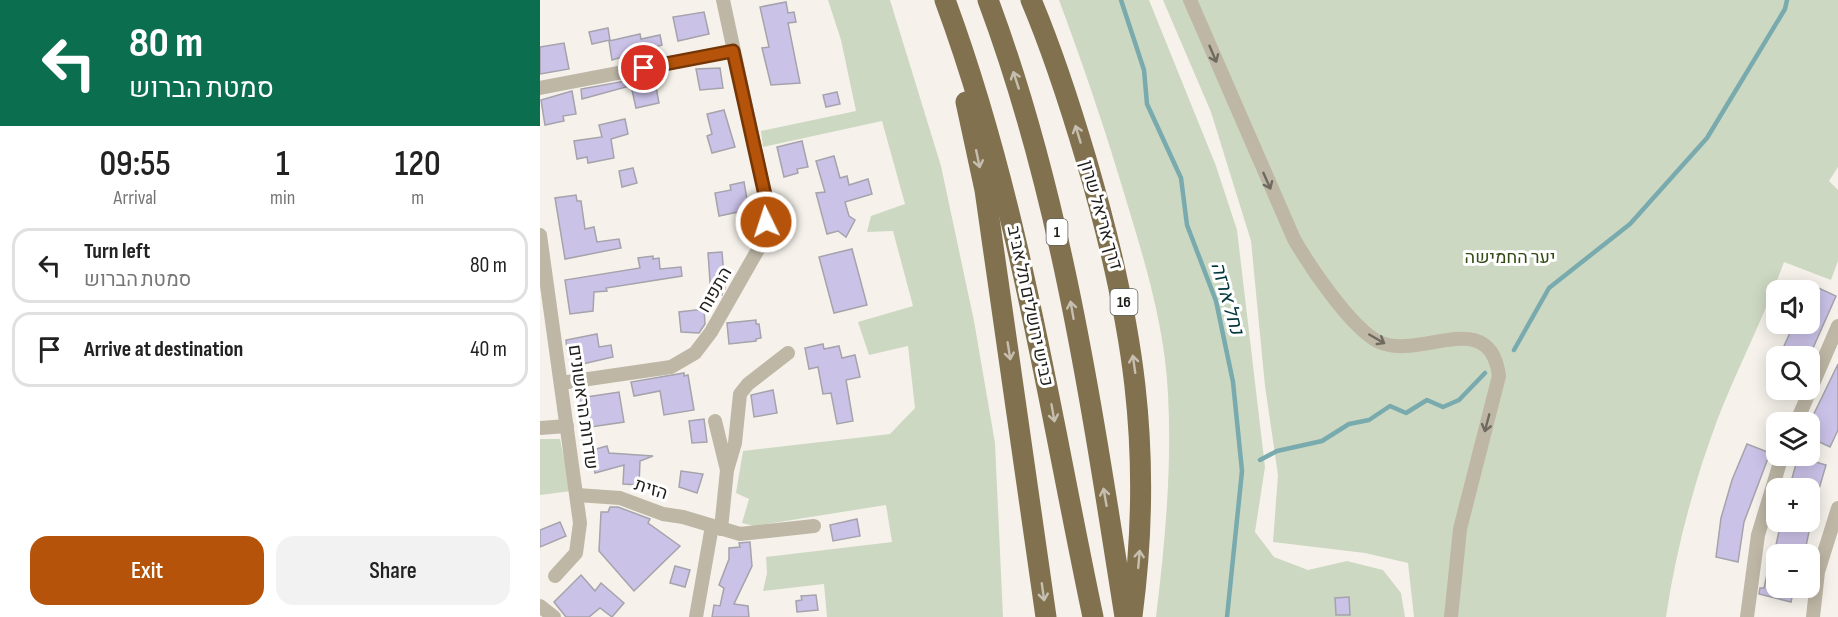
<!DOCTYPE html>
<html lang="en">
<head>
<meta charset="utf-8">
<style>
  :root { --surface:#fff; --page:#f2f2f2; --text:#222; --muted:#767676; --line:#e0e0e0; --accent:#b45309 }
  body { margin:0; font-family:"Sofia Sans Condensed",Heebo,sans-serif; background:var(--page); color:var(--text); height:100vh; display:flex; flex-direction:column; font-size:22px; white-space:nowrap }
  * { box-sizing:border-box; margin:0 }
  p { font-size:20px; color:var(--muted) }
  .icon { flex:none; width:33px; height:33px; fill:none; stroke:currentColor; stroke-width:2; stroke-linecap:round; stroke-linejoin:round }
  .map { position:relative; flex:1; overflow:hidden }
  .panel { display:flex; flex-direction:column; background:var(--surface); width:540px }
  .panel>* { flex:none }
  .banner { background:#0b6e4f; color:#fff; overflow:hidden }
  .fabs { position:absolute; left:1226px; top:280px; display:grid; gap:12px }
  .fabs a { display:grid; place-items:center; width:54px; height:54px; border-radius:12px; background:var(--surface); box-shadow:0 3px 15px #0003; font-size:30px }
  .pin { position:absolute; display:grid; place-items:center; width:51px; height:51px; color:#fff; margin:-26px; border:3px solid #fff; border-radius:50%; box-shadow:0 2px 6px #0007 }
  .me { position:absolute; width:66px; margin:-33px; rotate:356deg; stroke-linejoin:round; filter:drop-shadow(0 0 4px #0008) }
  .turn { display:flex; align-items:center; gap:21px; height:126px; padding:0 30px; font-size:27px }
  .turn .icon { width:78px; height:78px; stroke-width:2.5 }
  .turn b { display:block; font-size:42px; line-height:51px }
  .eta { display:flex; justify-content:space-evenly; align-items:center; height:102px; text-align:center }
  .eta b { font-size:36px; font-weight:600; line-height:42px }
  .button { display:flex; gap:12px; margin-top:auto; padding:12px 30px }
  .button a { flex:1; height:69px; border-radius:18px; background:var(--accent); color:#fff; font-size:24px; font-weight:600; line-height:69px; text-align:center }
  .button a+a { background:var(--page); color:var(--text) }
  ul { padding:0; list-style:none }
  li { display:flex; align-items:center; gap:18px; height:75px; margin:0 12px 9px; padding:0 18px; border:3px solid var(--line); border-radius:18px }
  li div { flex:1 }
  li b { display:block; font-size:22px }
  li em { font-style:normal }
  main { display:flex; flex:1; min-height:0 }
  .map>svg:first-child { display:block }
</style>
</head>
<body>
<main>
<section class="panel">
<div class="banner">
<div class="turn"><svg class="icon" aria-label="left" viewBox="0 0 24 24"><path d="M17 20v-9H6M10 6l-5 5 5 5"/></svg><div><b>80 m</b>סמטת הברוש</div></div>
</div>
<div class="eta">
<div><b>09:55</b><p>Arrival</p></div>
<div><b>1</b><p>min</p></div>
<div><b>120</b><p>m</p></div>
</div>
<ul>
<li><svg class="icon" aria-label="left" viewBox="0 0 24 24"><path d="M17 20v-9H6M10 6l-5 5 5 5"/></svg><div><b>Turn left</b><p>סמטת הברוש</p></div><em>80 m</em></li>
<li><svg class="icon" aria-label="arrive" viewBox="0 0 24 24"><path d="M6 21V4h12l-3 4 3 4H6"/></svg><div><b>Arrive at destination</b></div><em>40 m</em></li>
</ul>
<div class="button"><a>Exit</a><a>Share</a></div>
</section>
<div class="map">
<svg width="1298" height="617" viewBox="0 0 1298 617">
  <rect width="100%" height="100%" fill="#f6f2eb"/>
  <g fill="#cdd8c2">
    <polygon points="288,0 350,0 401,166 434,321 455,443 463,617 287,617 284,584 223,591 227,573 226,557 352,542 346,505 214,526 202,523 209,499 196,493 203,451 350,434 375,408 368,346 329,355 318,322 373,306 353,231 327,232 331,216 365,204 342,121 223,147 221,131 316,111 301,40"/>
    <path d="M519,0H609L676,166L697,230L725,467L715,532L734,557L768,570L807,561L843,570L861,593L865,617H616C625,543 632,469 628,394C625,329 606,265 587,203C567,135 544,67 519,0Z"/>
    <path d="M623,0H1298V167L1289,181L1298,190V261L1291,280L1244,262C1225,315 1199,365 1178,418C1154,482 1136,549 1126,617H874L868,563L825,553L733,542L738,475L725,386L711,241L671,112Z"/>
    <polygon points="0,439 20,439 31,491 0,495"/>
  </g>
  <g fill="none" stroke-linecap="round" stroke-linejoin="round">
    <g stroke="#78aaae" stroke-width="4.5">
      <polyline points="581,0 604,70 607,104 641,178 647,225 676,301 693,382 702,471 687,617"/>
      <polyline points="974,350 1009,288 1090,224 1167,138 1245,9 1247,0"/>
      <polyline points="720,460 737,451 782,441 809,424 829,420 850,406 866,413 887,400 903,407 919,400 945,373"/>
    </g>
  </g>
  <g fill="#cbc2e8" stroke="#a5a3ab" stroke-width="1.5">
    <polygon points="246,2 248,13 254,12 256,22 248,23 260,83 231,85 222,48 229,47 220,7"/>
    <polygon points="164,12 169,34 138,41 133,17"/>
    <polygon points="68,28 70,40 52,44 49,32"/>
    <polygon points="100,34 101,39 120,35 122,45 72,60 69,41"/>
    <polygon points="24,43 29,69 0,74 0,47"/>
    <polygon points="180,68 183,88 160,90 156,69"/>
    <polygon points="114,76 119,103 96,108 90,81"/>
    <polygon points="85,81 86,87 42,99 41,89"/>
    <polygon points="32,91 36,114 23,116 24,121 5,125 1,100"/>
    <polygon points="297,92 300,104 286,107 283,95"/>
    <polygon points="184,110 195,147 172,153 167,136 172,134 167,114"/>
    <polygon points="85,119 88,134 71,139 74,158 48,163 47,157 37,159 34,141 62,137 59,125"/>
    <polygon points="262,141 268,167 257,169 258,173 244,177 237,147"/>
    <polygon points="294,156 300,178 307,176 309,185 328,179 332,194 305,202 309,216 315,220 306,237 298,231 287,234 276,193 285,192 276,161"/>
    <polygon points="93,168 97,183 82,187 79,171"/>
    <polygon points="204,182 210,217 200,219 198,212 179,216 175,193 191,190 190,185"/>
    <polygon points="36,195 37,201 41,201 45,229 54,227 57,242 79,239 81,248 25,259 15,198"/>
    <polygon points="312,249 327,305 294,313 279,257"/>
    <polygon points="182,252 185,289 182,290 182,295 171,296 168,253"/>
    <polygon points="113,256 113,259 119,258 120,269 141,267 142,276 66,288 67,291 54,292 53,311 30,314 25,280 100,268 98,258"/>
    <polygon points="1272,285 1296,296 1269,357 1239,357 1254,324 1269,324 1269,291"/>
    <polygon points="164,309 165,324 159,333 141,332 139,312"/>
    <polygon points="216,320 216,324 219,324 221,338 216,339 216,341 189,344 187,323"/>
    <polygon points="57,334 59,347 71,345 73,357 38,365 35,349 27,350 26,340"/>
    <polygon points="283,344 284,349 299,346 302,358 315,355 320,377 306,380 313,421 297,424 291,393 283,394 278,367 269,369 265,348"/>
    <polygon points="1298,364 1298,430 1290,447 1269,437 1269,424"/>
    <polygon points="144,373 144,376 148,375 154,410 124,415 120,391 94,396 91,382"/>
    <polygon points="233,390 237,413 214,417 211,395"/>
    <polygon points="79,392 84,422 44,428 40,398"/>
    <polygon points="164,419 167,442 152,443 149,421"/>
    <polygon points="1207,444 1230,453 1204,522 1198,562 1176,557 1181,518 1192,480"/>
    <polygon points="67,446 69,453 113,456 100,461 99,485 83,484 84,465 55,473 49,451"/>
    <polygon points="1258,457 1286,465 1272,513 1269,513 1269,489 1249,489"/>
    <polygon points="141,471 163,474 157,493 139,487"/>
    <polygon points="70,507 78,507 110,519 108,523 140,546 94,591 59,551 61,512 68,512"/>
    <polygon points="317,519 320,536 293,541 290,525"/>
    <polygon points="20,522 26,536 0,547 0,530"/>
    <polygon points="1241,522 1271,522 1265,551 1236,545"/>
    <polygon points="210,542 212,566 194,604 208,606 209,617 172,617 174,605 180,606 184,588 179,585 189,559 189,548 200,547 199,543"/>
    <polygon points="1231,557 1236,558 1236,588 1254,588 1251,602 1219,594 1220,588 1224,588"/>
    <polygon points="135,566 150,570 145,587 130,583"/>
    <polygon points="41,575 55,591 61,583 84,603 72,617 60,608 49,617 26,617 14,602"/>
    <polygon points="276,595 278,610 257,612 256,601 262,600 261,596"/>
    <polygon points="809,597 810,615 796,615 795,598"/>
  </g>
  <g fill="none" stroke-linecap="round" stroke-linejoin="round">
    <g stroke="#beb7a6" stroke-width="14">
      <path d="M650,0L754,239C770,267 811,328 839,342C880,361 950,305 959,376L920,529L911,617"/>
      <polyline points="0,88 193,51"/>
      <polyline points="0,235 40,523 36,553 15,576"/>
      <polyline points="21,383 131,367 155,353 171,332 220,246 226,222 225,195 183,0"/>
      <polyline points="175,421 187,470 181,529"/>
      <polyline points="1256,423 1298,326"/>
      <polyline points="0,428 27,426"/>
      <polyline points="187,470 195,443 200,394 208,384 248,353"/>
      <polyline points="37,495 80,498 123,514 143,517 200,534 274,526"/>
      <polyline points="0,606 14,617"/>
      <polyline points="156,617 172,526"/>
      <polyline points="1207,617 1218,535 1242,456"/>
      <polyline points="1273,617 1278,572 1298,508"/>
    </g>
    <g stroke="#81714f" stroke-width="21">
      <path d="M405,0C479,200 509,409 553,617"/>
      <path d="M448,0C522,198 552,409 585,617"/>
      <path d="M491,0C513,52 530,105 546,159C593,319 614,450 592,616"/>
      <polyline points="426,102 445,190 506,617"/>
    </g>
  </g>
  <defs><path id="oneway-shaft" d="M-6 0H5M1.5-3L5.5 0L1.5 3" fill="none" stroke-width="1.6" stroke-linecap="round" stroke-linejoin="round" transform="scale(1.5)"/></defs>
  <g stroke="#6e6a60">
    <use href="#oneway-shaft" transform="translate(673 54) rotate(67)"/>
    <use href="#oneway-shaft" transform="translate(727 181) rotate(66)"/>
    <use href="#oneway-shaft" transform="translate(837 339) rotate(30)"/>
    <use href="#oneway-shaft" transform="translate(947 423) rotate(105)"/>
  </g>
  <g stroke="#c6bfb0">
    <use href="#oneway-shaft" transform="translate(476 80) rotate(-108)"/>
    <use href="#oneway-shaft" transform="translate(538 134) rotate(-107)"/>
    <use href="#oneway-shaft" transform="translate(438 159) rotate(78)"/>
    <use href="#oneway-shaft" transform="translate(532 310) rotate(-100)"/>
    <use href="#oneway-shaft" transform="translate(469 351) rotate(81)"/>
    <use href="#oneway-shaft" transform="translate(594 364) rotate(-98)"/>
    <use href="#oneway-shaft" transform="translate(513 413) rotate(80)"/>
    <use href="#oneway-shaft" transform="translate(565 497) rotate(-100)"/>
    <use href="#oneway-shaft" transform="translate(599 559) rotate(-85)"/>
    <use href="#oneway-shaft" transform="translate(503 592) rotate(82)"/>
  </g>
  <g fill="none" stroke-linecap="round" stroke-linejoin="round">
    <g stroke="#753606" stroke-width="15">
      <polyline id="route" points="104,68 193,51 225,195 226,222"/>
    </g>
    <use href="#route" stroke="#b45309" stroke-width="10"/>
  </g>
  <g text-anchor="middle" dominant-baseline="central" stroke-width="6" stroke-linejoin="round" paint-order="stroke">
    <g fill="#fff" stroke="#62625f" stroke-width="1.5">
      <rect x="506.5" y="219" width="21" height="26" rx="4.5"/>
      <rect x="570.5" y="289" width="27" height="26" rx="4.5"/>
    </g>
    <g font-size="16" font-weight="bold" fill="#1f1e1b">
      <text x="517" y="232">1</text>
      <text x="584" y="302">16</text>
    </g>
    <g font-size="18" fill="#1f1e1b" stroke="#fff">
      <text transform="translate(561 215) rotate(74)">דרך אריאל שרון</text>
      <text transform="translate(175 290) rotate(-60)">התפוח</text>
      <text transform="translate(490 306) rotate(78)">כביש ירושלים תל אביב</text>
      <text transform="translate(43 407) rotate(82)">שדרות הראשונים</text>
      <text transform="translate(111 489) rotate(18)">הזית</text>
    </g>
    <g font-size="18" fill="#344b15" stroke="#fff">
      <text x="970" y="257">יער החמישה</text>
    </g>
    <g font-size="20" font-style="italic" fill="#02363a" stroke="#fff">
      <text transform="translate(687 298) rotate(74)">נחל ארזה</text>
    </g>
  </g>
</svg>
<div class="fabs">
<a><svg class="icon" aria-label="sound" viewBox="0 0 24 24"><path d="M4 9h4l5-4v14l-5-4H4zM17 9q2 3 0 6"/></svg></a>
<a><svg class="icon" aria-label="search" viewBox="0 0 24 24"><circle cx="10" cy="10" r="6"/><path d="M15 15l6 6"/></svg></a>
<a><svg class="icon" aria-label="layers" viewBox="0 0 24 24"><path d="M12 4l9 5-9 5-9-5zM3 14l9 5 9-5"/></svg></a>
<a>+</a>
<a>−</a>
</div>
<div class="pin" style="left:104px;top:68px;background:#d93025"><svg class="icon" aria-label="arrive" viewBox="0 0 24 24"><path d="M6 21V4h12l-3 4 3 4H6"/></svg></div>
<svg class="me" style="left:226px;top:222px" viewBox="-20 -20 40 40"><circle r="17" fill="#b45309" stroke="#fff" stroke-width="3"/><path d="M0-11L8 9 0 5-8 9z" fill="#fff"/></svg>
</div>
</main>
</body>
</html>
